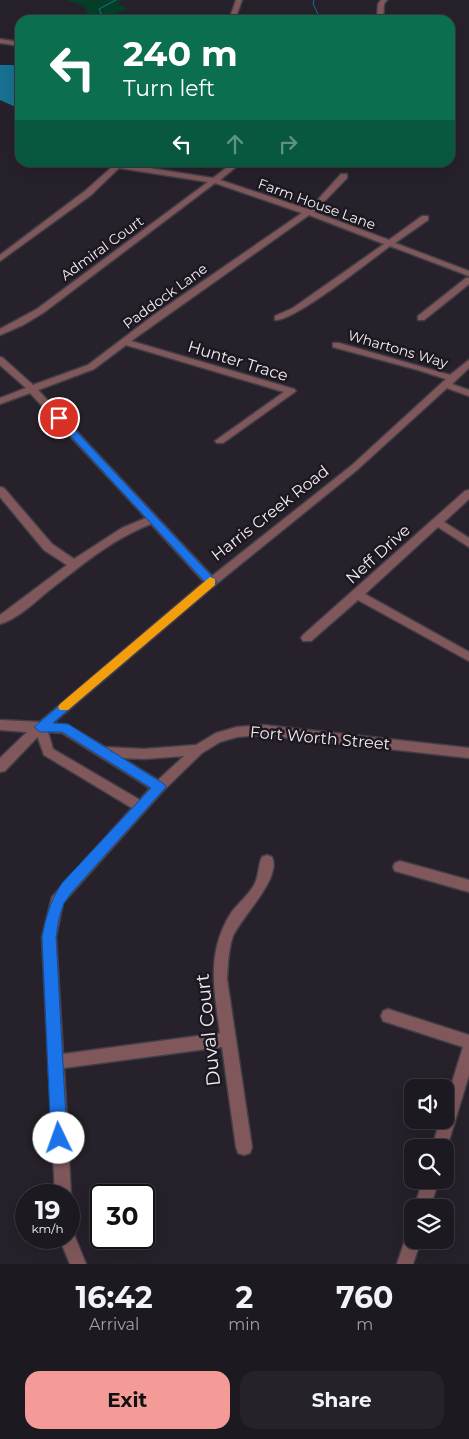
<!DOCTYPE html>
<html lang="en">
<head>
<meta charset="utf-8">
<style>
  :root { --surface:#1c1920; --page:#252229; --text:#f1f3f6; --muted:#a0a0a5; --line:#3a383e; --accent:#f59b97 }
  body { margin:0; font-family:Montserrat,sans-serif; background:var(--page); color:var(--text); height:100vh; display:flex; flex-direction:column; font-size:19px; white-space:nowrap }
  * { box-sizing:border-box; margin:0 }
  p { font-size:16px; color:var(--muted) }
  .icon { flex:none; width:28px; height:28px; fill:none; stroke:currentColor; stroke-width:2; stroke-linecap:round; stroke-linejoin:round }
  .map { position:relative; height:1264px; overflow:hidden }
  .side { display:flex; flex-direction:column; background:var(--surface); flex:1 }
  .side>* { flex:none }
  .guide { position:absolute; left:15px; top:15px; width:440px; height:152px; border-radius:15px; box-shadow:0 5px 20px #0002,0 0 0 1px var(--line); background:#0b6e4f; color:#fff; overflow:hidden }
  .tools { position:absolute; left:404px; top:1079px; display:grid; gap:10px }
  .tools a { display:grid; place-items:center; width:50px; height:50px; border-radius:10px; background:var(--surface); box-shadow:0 5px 20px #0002,0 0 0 1px var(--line); font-size:25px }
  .speed { position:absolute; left:15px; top:1184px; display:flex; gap:10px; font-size:25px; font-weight:700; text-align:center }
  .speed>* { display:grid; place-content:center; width:65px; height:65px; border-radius:50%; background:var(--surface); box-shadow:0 5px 20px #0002,0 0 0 1px var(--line); line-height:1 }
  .speed small { font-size:12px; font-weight:400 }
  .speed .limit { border:2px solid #111; border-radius:8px; background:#fff; color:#111 }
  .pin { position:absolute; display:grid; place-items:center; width:42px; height:42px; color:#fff; margin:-21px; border:2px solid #fff; border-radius:50%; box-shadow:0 1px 5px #0007 }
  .me { position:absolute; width:55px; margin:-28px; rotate:357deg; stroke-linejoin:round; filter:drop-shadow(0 0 4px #0008) }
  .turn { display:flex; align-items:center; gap:18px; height:105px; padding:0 25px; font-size:22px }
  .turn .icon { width:65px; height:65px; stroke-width:2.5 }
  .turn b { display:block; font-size:35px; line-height:42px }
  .lanes { display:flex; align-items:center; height:48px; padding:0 25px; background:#0003; justify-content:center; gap:25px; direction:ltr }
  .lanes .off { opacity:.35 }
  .eta { display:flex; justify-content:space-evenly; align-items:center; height:85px; text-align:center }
  .eta b { font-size:30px; font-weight:700; line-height:35px }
  .primary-button { display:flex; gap:10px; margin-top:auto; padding:10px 25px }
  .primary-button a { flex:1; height:58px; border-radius:15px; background:var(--accent); color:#111; font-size:20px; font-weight:700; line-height:58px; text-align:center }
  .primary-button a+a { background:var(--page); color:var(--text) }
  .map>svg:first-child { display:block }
</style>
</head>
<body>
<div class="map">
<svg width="469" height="1264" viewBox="0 0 469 1264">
  <rect width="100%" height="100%" fill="#26212a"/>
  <path fill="#053e29" d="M69,0H120L119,4L128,9L117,12L115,15L116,20H78L87,12C85,3 75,4 67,1Z"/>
  <polygon fill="#197293" points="0,65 20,65 20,109 0,100"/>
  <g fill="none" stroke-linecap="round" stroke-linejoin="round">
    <g stroke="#197293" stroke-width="1">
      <polyline points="314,0 313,4 321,20"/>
      <polyline points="104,20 99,9 116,0"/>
    </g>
    <g stroke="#423e46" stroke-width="3">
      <g id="minor">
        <polygon points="236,0 242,0 235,20 229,20"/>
        <polygon points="381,0 387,0 384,4 383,20 377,20 378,4"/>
        <polygon points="0,39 20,42 20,46 0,43"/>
        <path d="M91,162H111L213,178L234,162H242L220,180L307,209L314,204L341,174H347V178L314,212L389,240L422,216H428V220L395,243L469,271V276L390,246C371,260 293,322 275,320V316L293,308L384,244L309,215L131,341L294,389L296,391L223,443H217L215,441L284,392L126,345L94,369L38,390L212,576L351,466L446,379L418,370L333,347V343H339L450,375L469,360V368L452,384L469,390V396L447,388L357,470L215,585L53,723L68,725L105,747L144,749L196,745L216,733L237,727L263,725L469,748V758L263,735L237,737L220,742L202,753L163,791L63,903L56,937L63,1054L220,1033C214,989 206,953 231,913C238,903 250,894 255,883C259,875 258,865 262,857L267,855L272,857C282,878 242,916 233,936C228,950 228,965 227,979L252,1147L250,1153L244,1155L238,1153L236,1147L222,1047L64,1068L71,1195L69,1201V1195H55L42,937L52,897L132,808L44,755L34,727L204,582L151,524C110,540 81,566 47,592C34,603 17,619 0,624V615L67,565L44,550L0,497V487L4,488L52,544L74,559L122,528L146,518L30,393L0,404V398L26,388L0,365V357L3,358L33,385L88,365L154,315L302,213L215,183L43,313L23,325L0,335V329L37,309L208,182L119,168L91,195L0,261V255L85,191L112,167ZM48,732L62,733L150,788L140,800L53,749ZM184,756L158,780L122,758L144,759Z"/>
        <polygon points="466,278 469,278 469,284 424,320 418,320 418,316"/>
        <polygon points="469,490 469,499 444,522 469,538 469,547 438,527 365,594 469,652 469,661 358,600 311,641 303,641 301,638 303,635 465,491"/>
        <polygon points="400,861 469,880 469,892 395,871 393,867 395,863"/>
        <polygon points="388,1009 469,1035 469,1075 445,1154 445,1148 432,1148 440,1120 445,1120 445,1105 463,1047 383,1021 381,1016 383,1011"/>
        <polygon points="423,1180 439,1180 430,1208 414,1208"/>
        <polygon points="69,1231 73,1232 86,1264 70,1264 59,1238 69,1238"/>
        <polygon points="412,1232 412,1240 421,1240 413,1264 397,1264 407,1234"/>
      </g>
    </g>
    <g stroke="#423e46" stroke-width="3">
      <polygon id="tertiary" points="0,720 40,722 45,723 47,727 5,771 0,772 0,758 27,732 0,730"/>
    </g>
    <use href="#minor" fill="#80585c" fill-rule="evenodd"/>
    <use href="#tertiary" fill="#80585c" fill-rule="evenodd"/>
  </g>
  <path fill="#1a73e8" stroke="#114b97" d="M56,416H62L217,582L53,723L68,724L164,784L166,787L72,892L64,903L59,918L56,937L67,1138L65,1144L59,1146L54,1144L51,1138L42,937C46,917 50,901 62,883L151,788L62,732H40L34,727L205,582L56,420Z"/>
  <polygon fill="#f59e0b" points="210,577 215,579 215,585 68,710 60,710 58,707 60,704"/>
  <g text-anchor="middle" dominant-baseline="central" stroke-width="5" stroke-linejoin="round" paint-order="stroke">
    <g font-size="14" fill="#f1edf4" stroke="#1d1820">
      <text transform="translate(317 204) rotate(20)">Farm House Lane</text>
      <text transform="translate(102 248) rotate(-36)">Admiral Court</text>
      <text transform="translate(165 296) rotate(-36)">Paddock Lane</text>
      <text transform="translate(398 349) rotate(16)">Whartons Way</text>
    </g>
    <g font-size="16" fill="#f1edf4" stroke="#1d1820">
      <text transform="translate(238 361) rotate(17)">Hunter Trace</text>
      <text transform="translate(270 513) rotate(-38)">Harris Creek Road</text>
      <text transform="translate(378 554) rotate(-42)">Neff Drive</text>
      <text transform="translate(320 738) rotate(5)">Fort Worth Street</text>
    </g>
    <g font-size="19" fill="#f1edf4" stroke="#1d1820">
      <text transform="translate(208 1030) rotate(-96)">Duval Court</text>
    </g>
  </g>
</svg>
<div class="tools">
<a><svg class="icon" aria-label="sound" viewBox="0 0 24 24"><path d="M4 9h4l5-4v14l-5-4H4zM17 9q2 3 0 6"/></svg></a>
<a><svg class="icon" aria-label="search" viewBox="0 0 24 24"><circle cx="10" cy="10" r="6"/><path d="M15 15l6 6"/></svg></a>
<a><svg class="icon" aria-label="layers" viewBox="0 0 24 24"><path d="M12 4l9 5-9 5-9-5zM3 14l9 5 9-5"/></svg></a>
</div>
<div class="speed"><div>19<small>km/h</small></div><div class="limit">30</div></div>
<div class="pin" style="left:59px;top:418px;background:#d93025"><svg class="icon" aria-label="arrive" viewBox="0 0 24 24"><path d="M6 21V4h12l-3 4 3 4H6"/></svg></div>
<svg class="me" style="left:59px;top:1138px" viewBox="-20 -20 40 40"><circle r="19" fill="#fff"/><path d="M0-13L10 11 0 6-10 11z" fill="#1a73e8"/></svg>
<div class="guide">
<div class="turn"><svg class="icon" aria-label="left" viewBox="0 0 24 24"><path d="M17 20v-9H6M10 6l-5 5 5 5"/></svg><div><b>240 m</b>Turn left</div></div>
<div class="lanes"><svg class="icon" aria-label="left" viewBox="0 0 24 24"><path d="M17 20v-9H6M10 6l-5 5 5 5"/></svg><svg class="icon off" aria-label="ahead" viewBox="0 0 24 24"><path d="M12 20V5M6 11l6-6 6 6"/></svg><svg class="icon off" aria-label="right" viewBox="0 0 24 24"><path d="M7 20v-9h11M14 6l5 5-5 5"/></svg></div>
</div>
</div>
<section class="side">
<div class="eta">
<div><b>16:42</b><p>Arrival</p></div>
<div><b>2</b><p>min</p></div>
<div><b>760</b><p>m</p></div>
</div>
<div class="primary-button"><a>Exit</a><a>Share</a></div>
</section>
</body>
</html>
